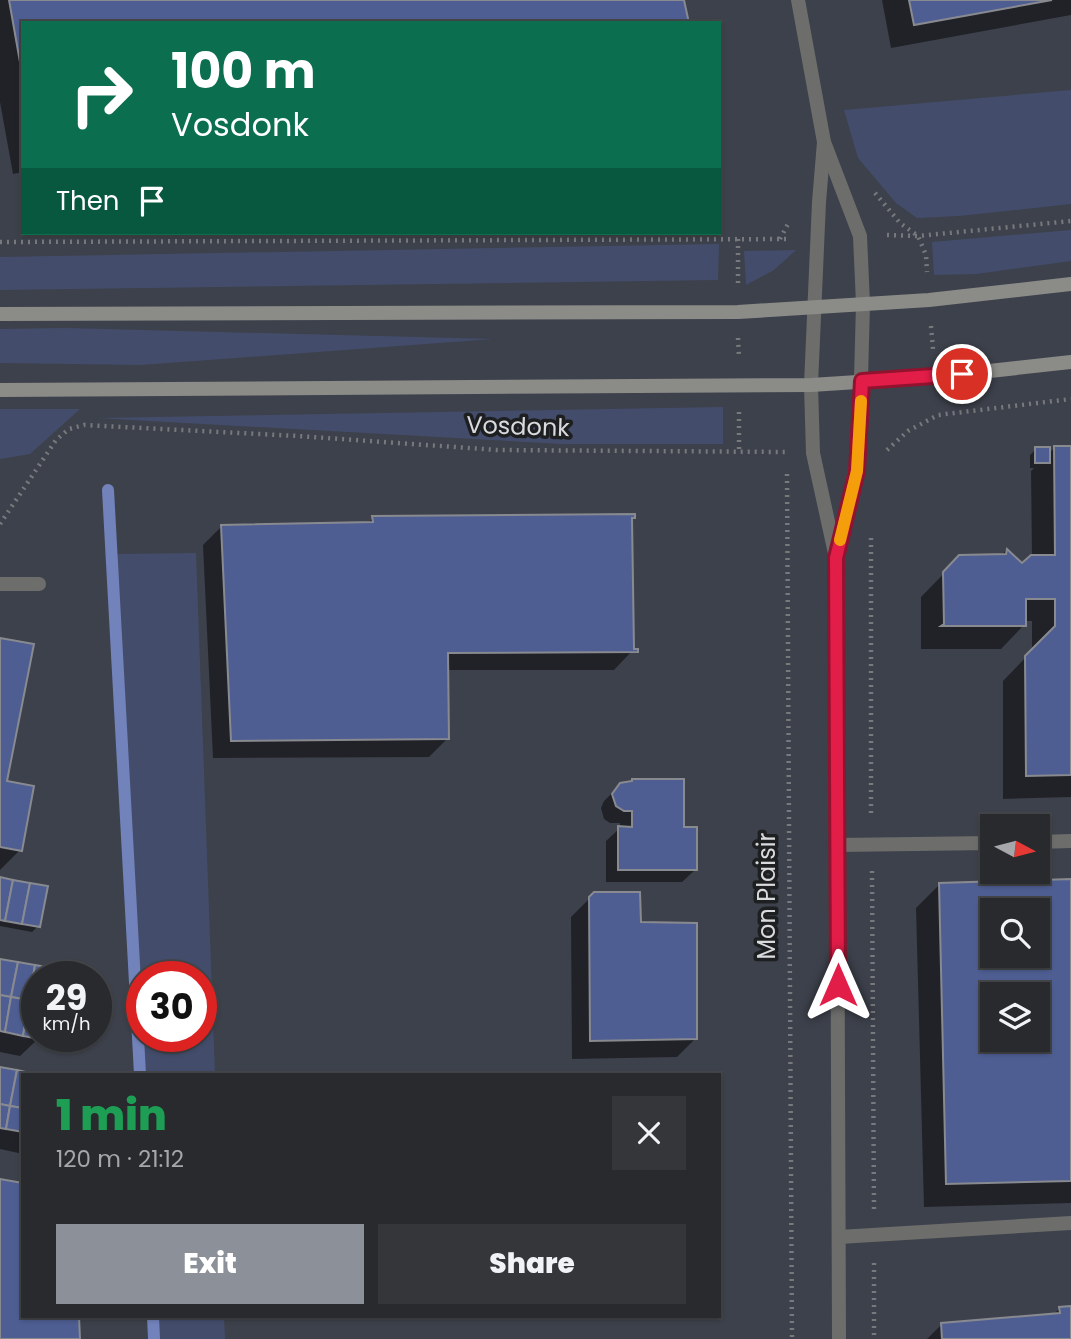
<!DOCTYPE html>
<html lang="en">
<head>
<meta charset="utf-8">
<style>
  :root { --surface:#282a2d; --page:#343639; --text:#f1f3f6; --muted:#a5a7aa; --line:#444649; --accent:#8c9099 }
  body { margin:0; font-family:Poppins,sans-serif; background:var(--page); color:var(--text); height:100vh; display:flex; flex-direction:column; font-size:26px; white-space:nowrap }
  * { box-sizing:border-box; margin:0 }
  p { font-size:23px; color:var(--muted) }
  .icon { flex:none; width:38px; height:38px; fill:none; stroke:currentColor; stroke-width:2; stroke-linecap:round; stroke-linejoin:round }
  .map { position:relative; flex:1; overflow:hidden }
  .details { position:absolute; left:21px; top:1073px; width:700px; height:245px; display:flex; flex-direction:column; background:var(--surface); border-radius:0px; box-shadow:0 2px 5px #0004,0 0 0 2px var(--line) }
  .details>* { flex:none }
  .banner { position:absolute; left:21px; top:21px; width:700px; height:214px; border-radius:0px; box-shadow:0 2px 5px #0004,0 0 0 2px var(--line); background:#0b6e4f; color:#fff; overflow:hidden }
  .needle { width:46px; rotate:97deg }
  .controls { position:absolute; left:980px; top:814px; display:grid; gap:14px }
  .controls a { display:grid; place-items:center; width:70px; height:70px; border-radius:0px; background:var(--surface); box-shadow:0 2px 5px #0004,0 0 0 2px var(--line); font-size:35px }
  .speed { position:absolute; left:21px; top:961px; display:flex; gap:14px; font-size:35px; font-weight:700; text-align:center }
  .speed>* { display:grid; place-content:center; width:91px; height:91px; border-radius:50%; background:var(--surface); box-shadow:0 2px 5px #0004,0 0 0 2px var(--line); line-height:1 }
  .speed small { font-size:18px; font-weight:400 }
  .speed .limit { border:10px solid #d22; background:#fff; color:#111 }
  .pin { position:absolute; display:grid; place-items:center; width:60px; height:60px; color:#fff; margin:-30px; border:4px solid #fff; border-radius:50%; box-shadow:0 2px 7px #0007 }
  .me { position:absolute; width:77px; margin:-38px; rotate:0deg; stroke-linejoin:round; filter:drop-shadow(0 0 5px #0008) }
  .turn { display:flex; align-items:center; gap:24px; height:147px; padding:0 35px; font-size:32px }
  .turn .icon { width:91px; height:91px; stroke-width:2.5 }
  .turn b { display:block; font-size:49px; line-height:60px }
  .then { display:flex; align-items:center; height:66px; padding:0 35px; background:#0003; gap:14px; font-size:26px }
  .round { display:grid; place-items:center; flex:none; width:74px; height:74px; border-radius:0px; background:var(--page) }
  .summary { display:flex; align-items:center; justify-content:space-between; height:119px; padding:0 35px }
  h1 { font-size:42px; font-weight:800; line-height:52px; color:#1e9e55 }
  .action { display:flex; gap:14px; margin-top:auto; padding:14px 35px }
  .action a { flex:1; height:80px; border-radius:0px; background:var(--accent); color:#fff; font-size:28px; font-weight:800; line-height:80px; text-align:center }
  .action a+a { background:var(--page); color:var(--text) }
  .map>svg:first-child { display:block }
</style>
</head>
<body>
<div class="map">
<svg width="1071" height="1339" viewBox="0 0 1071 1339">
  <rect width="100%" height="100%" fill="#36383c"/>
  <path fill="#3d414b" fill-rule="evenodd" d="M0,0H1071V1339H0ZM23,23H719V233H23ZM992,826H1038V872H992ZM992,910H1038V956H992ZM37,976H96V1036H37ZM142,976H201V1036H142ZM992,994H1038V1040H992ZM23,1074H719V1316H23Z"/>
  <g fill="#434d6b" fill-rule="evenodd">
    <polygon points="1071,90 1071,204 959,216 917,218 896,203 858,158 844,110"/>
    <polygon points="1071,230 1071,261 976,274 934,275 932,242"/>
    <polygon points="719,244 718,280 0,290 0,257"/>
    <polygon points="796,250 774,270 746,285 744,251"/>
    <polygon points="66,328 493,339 141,365 0,363 0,329"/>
    <polygon points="723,407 723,444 562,444 97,418"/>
    <polygon points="0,409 80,409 30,454 0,459"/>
    <path d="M196,553L215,1074H142L115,554ZM142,976H201V1036H142Z"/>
    <polygon points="154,1316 224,1316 225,1339 155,1339"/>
  </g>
  <g fill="#0007" fill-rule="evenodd">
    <polygon points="0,0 683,0 23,23 23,172 13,174 0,102"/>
    <polygon points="882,0 1071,0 1071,15 891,48"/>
    <polygon points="1054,448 1071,448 1071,797 1003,799 1003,681 1032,651 1032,621 1024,621 1024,625 1001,649 921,649 921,597 960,557 1001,556 1006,550 1022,566 1032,557 1031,471 1034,468 1030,468 1030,455 1036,449 1049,454"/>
    <polygon points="373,518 634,518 630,521 632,651 614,670 447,670 447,739 429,757 213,758 203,545 221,527 367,524"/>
    <polygon points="0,639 4,783 20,850 0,870"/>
    <polygon points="617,788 695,870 682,882 606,882 606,841 620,828 620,823 610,823 604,819 601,808 604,801"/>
    <polygon points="0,879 38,926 32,932 0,926"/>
    <path d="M1071,881V1203L924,1207L916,908L939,885ZM992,910H1038V956H992ZM992,994H1038V1040H992Z"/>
    <polygon points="594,894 639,923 696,1038 677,1057 572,1059 571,917"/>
    <polygon points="0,960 51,970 50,976 37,976 37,1036 39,1038 20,1056 0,1052"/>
    <polygon points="0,1069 30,1074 23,1074 23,1154 0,1149"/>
    <polygon points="1071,1307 1071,1339 927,1339 941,1325 1053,1315 1060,1308"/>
  </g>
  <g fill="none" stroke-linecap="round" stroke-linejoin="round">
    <g stroke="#7283bb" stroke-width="12">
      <polyline points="108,490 140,1074"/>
      <polyline points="153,1316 154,1339"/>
    </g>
  </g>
  <g fill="#4e5e92" stroke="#888a90" stroke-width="2" fill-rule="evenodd">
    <polygon points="9,0 684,0 689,23 23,23 23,79"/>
    <polygon points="909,0 1052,0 914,25"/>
    <polygon points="1054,446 1071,446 1071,775 1026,776 1025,656 1055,626 1055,599 1026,599 1026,626 941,626 944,624 943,572 959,555 1006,554 1007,549 1022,563 1031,555 1055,555"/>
    <rect x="1035" y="447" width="15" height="16"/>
    <polygon points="635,514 635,518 632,518 634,649 638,649 638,652 448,653 449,739 231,741 221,525 373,522 372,516"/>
    <polygon points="0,638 34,644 7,781 34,786 22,851 0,847"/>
    <polygon points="632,779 684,779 684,827 697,827 697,870 618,870 618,826 632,827 632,811 624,811 616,806 612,794 620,783 632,781"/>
    <polygon points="0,877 13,880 5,921 0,920"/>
    <path d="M1071,879V1181L946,1184L939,883ZM992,910H1038V956H992ZM992,994H1038V1040H992Z"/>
    <polygon points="13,880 30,883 22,924 5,921"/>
    <polygon points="30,883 48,886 40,927 22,924"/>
    <polygon points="594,892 640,892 641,922 697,923 697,1039 590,1041 589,897"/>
    <polygon points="0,959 18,962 11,997 0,995"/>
    <polygon points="18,962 35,965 29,1000 11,997"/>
    <polygon points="35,965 53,968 52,976 37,976 37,1002 29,1000"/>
    <polygon points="0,995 11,997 5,1032 0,1031"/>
    <polygon points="11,997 29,1000 23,1036 5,1032"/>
    <polygon points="29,1000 37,1002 37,1036 41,1036 40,1039 23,1036"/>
    <polygon points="0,1067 17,1070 10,1106 0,1104"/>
    <polygon points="17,1070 34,1074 23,1074 23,1108 10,1106"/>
    <polygon points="0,1104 10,1106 6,1129 0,1128"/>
    <polygon points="10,1106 23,1108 23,1132 6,1129"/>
    <polygon points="0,1179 23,1183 23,1316 79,1316 80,1339 0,1339"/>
    <polygon points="1071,1306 1071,1339 942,1339 941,1323 1060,1313 1059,1307"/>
  </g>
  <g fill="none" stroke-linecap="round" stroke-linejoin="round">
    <g stroke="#77797c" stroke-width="4.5" stroke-dasharray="2 5" stroke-linecap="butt">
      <polyline points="875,193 900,223 918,236 926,255 927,272"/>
      <polyline points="887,235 918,236 1071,221"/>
      <polyline points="738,239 738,284"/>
      <polyline points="780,239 789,222"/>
      <polyline points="0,242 791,239"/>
      <polyline points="931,326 933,349"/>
      <polyline points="738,338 739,357"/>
      <polyline points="739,412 739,452"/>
      <polyline points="887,450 908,431 938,415 1071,399"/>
      <polyline points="787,474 792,1339"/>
      <polyline points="0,524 56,440 69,429 84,425 298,436 497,450 785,452"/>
      <polyline points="871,538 871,817"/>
      <polyline points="872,871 874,1209"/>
      <polyline points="874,1263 874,1339"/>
    </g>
    <g stroke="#6d6e6b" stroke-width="14">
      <polyline points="1038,842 1071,841"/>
      <polyline points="837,845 992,843"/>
      <polyline points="839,1237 1071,1223"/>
    </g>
    <g stroke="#6d6e6b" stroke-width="14">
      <polyline points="798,0 824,142 860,236 863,304 859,453 837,554"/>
      <polyline points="824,142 819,202 811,385 813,453 836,558 839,1339"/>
      <polyline points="0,584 39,584"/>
    </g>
    <g stroke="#8b8c88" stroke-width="14">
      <polyline points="0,314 738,312 929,300 1071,284"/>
      <polyline points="0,390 811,385 935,377 1071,362"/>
    </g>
  </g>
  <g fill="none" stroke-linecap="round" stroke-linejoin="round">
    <g stroke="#92132f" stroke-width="18">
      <polyline id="route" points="838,985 836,558 857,471 862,381 962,374"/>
    </g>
    <use href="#route" stroke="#e11d48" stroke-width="12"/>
    <polyline stroke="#f59e0b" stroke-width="12" points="840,540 857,471 861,401"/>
  </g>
  <g text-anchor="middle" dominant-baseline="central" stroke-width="7" stroke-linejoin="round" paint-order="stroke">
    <g font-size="24" fill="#d9dadd" stroke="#1e1f21">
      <text transform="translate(518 426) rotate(2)">Vosdonk</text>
      <text transform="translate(766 896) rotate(-90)">Mon Plaisir</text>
    </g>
  </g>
</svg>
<div class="controls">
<a><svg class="needle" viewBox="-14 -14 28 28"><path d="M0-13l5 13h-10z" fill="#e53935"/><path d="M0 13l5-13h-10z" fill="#a5a7aa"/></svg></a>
<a><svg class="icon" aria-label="search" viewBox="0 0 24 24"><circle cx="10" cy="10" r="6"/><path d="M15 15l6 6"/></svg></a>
<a><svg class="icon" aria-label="layers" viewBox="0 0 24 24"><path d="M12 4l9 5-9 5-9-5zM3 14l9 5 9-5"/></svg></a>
</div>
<div class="speed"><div>29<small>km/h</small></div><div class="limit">30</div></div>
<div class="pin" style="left:962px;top:374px;background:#d93025"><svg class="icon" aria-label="arrive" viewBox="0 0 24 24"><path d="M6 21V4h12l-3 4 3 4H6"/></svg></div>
<svg class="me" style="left:838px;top:985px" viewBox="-20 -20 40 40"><path d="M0-17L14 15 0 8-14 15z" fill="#e11d48" stroke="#fff" stroke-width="4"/></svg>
<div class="banner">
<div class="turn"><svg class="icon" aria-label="right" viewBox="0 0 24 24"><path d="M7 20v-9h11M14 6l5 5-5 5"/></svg><div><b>100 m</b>Vosdonk</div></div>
<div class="then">Then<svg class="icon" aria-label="arrive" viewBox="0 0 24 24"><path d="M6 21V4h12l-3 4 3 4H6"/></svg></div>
</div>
<section class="details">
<div class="summary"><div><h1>1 min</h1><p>120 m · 21:12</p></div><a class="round"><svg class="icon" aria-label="close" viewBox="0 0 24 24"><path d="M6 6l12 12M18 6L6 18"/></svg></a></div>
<div class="action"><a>Exit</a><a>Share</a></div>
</section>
</div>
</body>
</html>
